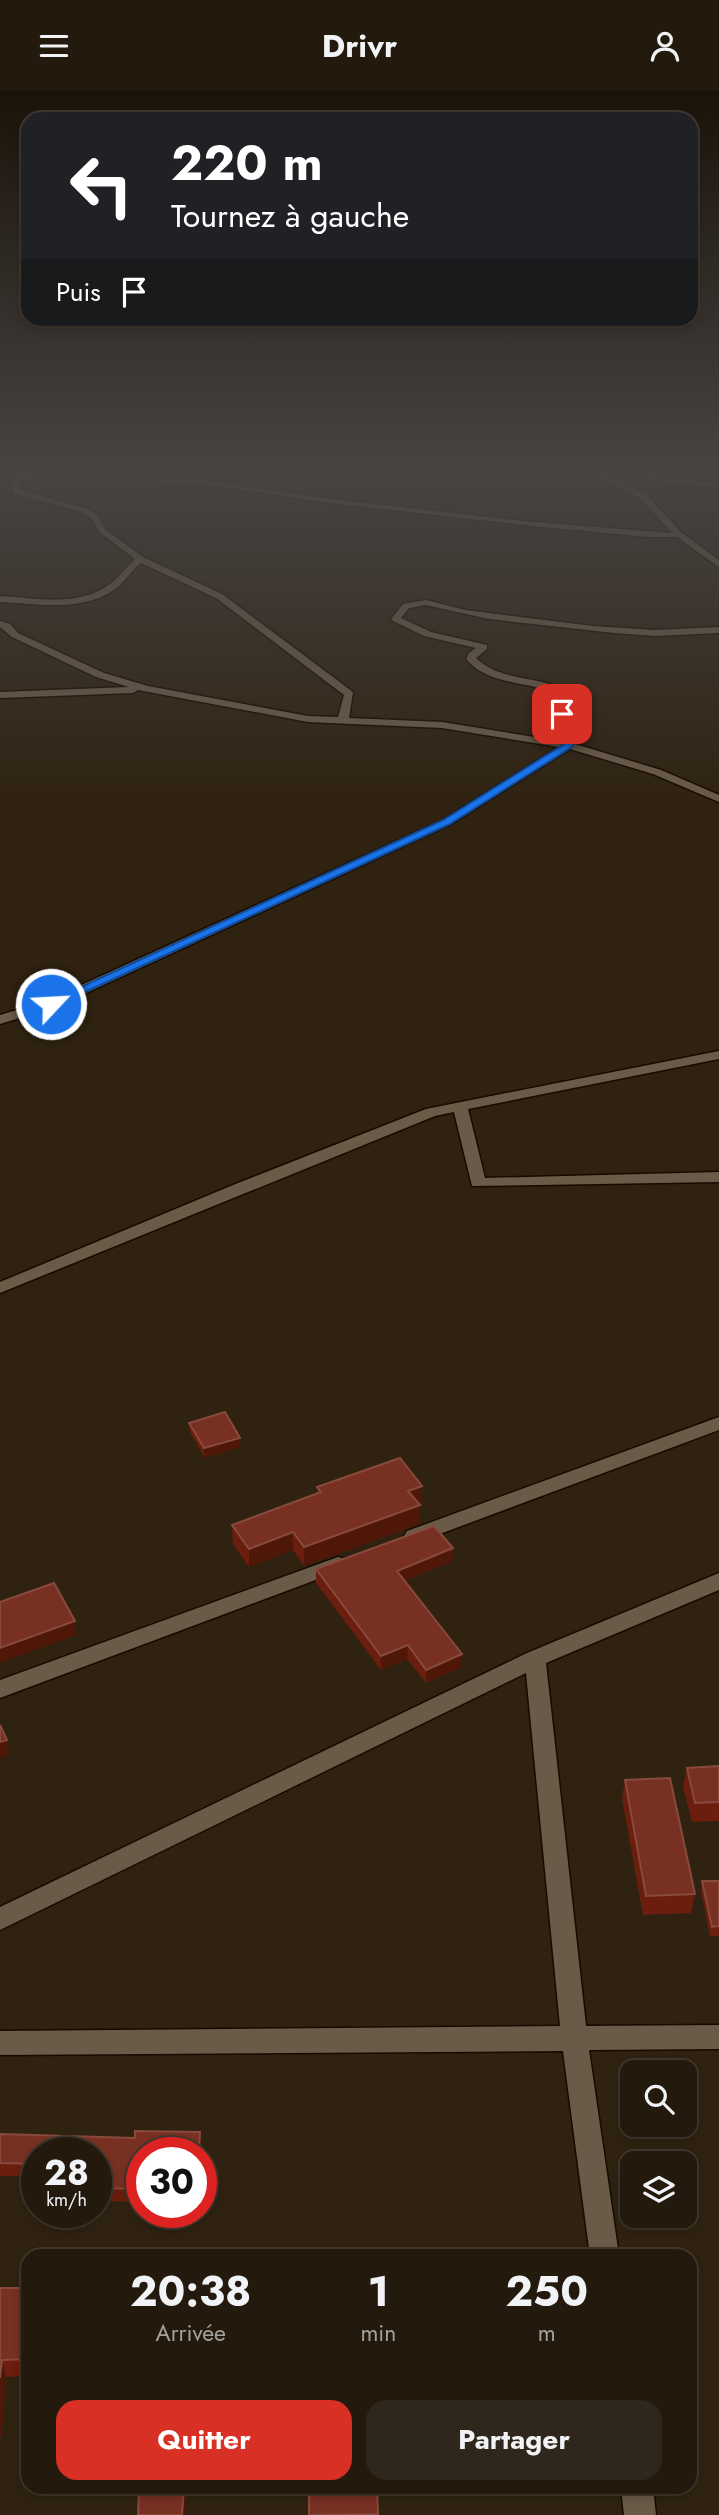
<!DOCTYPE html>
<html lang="fr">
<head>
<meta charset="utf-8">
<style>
  :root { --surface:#231a0d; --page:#2f271b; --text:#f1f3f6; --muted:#a3a19d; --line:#40382e; --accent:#d93025 }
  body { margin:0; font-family:Jost,sans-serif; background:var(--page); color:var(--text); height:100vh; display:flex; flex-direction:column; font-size:26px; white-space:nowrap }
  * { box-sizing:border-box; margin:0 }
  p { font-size:23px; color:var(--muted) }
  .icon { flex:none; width:38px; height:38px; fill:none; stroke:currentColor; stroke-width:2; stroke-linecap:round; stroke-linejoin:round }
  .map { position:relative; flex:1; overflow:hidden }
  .panel { position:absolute; left:21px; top:2158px; width:676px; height:245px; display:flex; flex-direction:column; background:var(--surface); border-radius:21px; box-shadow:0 4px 10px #0003,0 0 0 2px var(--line) }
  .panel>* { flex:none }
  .hud { position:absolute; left:21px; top:21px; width:677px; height:214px; border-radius:21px; box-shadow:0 4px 10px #0003,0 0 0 2px var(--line); background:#202124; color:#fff; overflow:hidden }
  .tools { position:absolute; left:620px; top:1969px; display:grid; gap:14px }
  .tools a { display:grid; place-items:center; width:77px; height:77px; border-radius:14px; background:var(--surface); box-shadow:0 4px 10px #0003,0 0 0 2px var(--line); font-size:35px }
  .speed { position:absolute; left:21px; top:2046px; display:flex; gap:14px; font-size:35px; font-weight:700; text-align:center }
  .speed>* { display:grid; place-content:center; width:91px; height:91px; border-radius:50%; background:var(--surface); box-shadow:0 4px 10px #0003,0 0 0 2px var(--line); line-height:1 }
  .speed small { font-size:18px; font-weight:400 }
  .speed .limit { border:10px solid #d22; background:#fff; color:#111 }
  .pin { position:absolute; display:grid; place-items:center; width:60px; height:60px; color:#fff; margin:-30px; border-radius:14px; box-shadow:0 4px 10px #0006 }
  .me { position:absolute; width:77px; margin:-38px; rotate:65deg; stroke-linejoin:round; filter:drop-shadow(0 0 5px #0008) }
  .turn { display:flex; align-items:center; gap:24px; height:147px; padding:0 35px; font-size:32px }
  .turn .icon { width:91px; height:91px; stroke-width:2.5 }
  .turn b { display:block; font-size:49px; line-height:60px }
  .then { display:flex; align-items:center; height:66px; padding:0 35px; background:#0003; gap:14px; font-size:26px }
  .eta { display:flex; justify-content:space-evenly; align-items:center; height:119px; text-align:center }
  .eta b { font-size:42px; font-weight:700; line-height:49px }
  .primary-button { display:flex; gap:14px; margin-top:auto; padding:14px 35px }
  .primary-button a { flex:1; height:80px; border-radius:21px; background:var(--accent); color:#fff; font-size:28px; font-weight:700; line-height:80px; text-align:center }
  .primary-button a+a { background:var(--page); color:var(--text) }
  header { display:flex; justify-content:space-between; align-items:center; height:91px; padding:0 35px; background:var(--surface); font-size:32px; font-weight:700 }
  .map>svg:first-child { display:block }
</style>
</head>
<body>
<header><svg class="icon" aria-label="menu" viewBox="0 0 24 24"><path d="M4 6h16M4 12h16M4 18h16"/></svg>Drivr<svg class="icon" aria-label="person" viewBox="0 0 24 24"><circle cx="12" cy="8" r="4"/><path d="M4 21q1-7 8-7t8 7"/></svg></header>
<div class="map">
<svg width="719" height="2424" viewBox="0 0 719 2424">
  <rect width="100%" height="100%" fill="#2f2211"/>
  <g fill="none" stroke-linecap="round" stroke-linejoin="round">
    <g stroke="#170b00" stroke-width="3">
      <g id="minor">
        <path d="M555,376H585L719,393V397L605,384L647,404L682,442L719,469V476L677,446H648L523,434L330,412L203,393L59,387L21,389L20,399L86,417L97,423L105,438L143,466L222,503L353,601L349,627L442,631L565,651L569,641L557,623L568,610C537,587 493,599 466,568L469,562L476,557L424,545L393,530L391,528L403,513L426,509L465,519L593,535L655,539L719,536V542L655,545L614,542L489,528L426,514L409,517L401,527L431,541L487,554V558L476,567C505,595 551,581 579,610L567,623L579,641L575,653L661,679L719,704V711L653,683L570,658L451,733L56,916L0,933V924L46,910L443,729L559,656L442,637L308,631L138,599L133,602L0,607V601L129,596L96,586L12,546L0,536V530L10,533L18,542L104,582L148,595L308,625L338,626L344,604L216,507L141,472C131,480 124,492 114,499C82,521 36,513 0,511V505C34,507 77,516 107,495C118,488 125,477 135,468L99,441L91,427L80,421L13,402V390H0V386L15,385L23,380L27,382L25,384L59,383L203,389L330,408L523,430L672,442L641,408L590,382Z"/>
        <polygon points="719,960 719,968 468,1018 485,1087 719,1081 719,1091 472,1095 454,1021 435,1025 0,1202 0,1191 238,1092 426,1018"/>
        <polygon points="719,1326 719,1339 421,1450 414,1452 407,1450 404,1445 407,1440"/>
        <polygon points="338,1466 345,1468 348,1473 345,1478 0,1607 0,1589"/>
        <polygon points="719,1482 719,1499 546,1572 586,1935 719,1934 719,1958 589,1959 619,2165 590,2165 563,1960 0,1964 0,1940 560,1935 526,1582 0,1839 0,1816 527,1562"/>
        <polygon points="621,2396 653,2396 656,2424 624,2424"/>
      </g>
    </g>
    <use href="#minor" fill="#6a5b48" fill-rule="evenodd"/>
  </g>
  <g fill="#6b1d0e">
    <polygon points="189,1332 240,1356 205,1367 190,1341"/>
    <polygon points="317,1396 422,1413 420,1414 420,1433 304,1475 293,1459 249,1476 233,1453 232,1434 317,1402"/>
    <polygon points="453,1457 452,1470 405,1490 462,1563 462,1576 426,1592 407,1568 381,1579 316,1492 316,1478"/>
    <polygon points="719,1675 719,1730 692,1731 683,1696 687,1677"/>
    <polygon points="625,1689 695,1803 691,1822 643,1824 622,1707"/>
    <polygon points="702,1790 719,1790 719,1845 710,1845 701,1800"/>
    <polygon points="0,2043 202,2055 142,2062 142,2111 96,2110 96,2062 37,2062 37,2086 0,2085"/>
    <polygon points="0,2197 28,2197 28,2285 6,2286 1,2346 0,2346"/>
  </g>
  <g fill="#4e1707">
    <polygon points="240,1347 240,1356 205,1367 204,1357"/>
    <polygon points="422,1395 422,1413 407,1419 408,1400"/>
    <polygon points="420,1414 420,1433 304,1475 304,1456"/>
    <polygon points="293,1441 293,1459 249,1476 249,1458"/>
    <polygon points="453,1457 452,1470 397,1493 397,1480"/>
    <polygon points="75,1530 77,1544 0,1572 0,1557"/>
    <polygon points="408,1554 407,1568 381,1579 381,1565"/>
    <polygon points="462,1563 462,1576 426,1592 426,1579"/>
    <polygon points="7,1649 9,1663 0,1667 0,1651"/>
    <polygon points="200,2041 202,2055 201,2064 201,2062 199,2062"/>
    <polygon points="2,2269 6,2286 1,2346 0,2342 0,2287"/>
    <polygon points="184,2396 187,2396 186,2424 182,2424"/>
  </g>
  <g fill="#773022" stroke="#874a3c" stroke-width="2">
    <polygon points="225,1321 240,1347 204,1357 189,1332"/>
    <polygon points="400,1367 422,1395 408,1400 420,1414 304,1456 293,1441 249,1458 232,1434 321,1401 317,1396"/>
    <polygon points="434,1435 453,1457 397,1480 462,1563 426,1579 408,1554 381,1565 316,1478"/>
    <polygon points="54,1492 75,1530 0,1557 0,1511"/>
    <polygon points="0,1634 7,1649 0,1651"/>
    <polygon points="719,1675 719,1711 695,1712 687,1677"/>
    <polygon points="670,1687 695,1803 646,1805 625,1689"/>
    <polygon points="702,1790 719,1790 719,1835 712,1836"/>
    <polygon points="135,2040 200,2041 199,2062 142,2062 142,2098 96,2097 96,2062 37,2062 37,2073 0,2072 0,2043 135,2047"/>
    <polygon points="0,2197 28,2197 28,2268 2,2269 0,2287"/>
    <polygon points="139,2396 184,2396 182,2424 138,2424"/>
    <polygon points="309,2396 377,2396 378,2423 309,2424"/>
  </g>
  <linearGradient id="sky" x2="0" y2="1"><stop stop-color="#1a1309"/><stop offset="0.53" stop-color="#474443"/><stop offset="1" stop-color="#474443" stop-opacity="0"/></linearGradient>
  <rect width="719" height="715" fill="url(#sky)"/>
  <polygon fill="#1a73e8" stroke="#114b97" stroke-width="2" points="559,621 566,621 579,641 572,656 450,733 55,915 51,916 44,913 443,729 564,653 569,641 558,623"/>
</svg>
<div class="tools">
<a><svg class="icon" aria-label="search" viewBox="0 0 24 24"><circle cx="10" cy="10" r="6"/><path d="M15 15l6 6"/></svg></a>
<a><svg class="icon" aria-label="layers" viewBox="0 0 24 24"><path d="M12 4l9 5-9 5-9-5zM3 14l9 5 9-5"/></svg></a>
</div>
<div class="speed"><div>28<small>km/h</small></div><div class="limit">30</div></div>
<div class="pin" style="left:562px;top:623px;background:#d93025"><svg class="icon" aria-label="arrive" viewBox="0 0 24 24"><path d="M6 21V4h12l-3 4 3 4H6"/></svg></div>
<svg class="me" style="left:51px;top:913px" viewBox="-20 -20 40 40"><circle r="17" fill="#1a73e8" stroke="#fff" stroke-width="3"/><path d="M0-11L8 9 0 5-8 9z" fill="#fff"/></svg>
<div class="hud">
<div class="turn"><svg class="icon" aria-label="left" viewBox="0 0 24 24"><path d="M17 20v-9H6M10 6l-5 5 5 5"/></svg><div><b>220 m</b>Tournez à gauche</div></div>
<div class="then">Puis<svg class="icon" aria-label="arrive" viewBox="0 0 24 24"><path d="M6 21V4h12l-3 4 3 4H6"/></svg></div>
</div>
<section class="panel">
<div class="eta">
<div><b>20:38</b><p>Arrivée</p></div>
<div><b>1</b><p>min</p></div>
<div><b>250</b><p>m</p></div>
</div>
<div class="primary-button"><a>Quitter</a><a>Partager</a></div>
</section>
</div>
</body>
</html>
